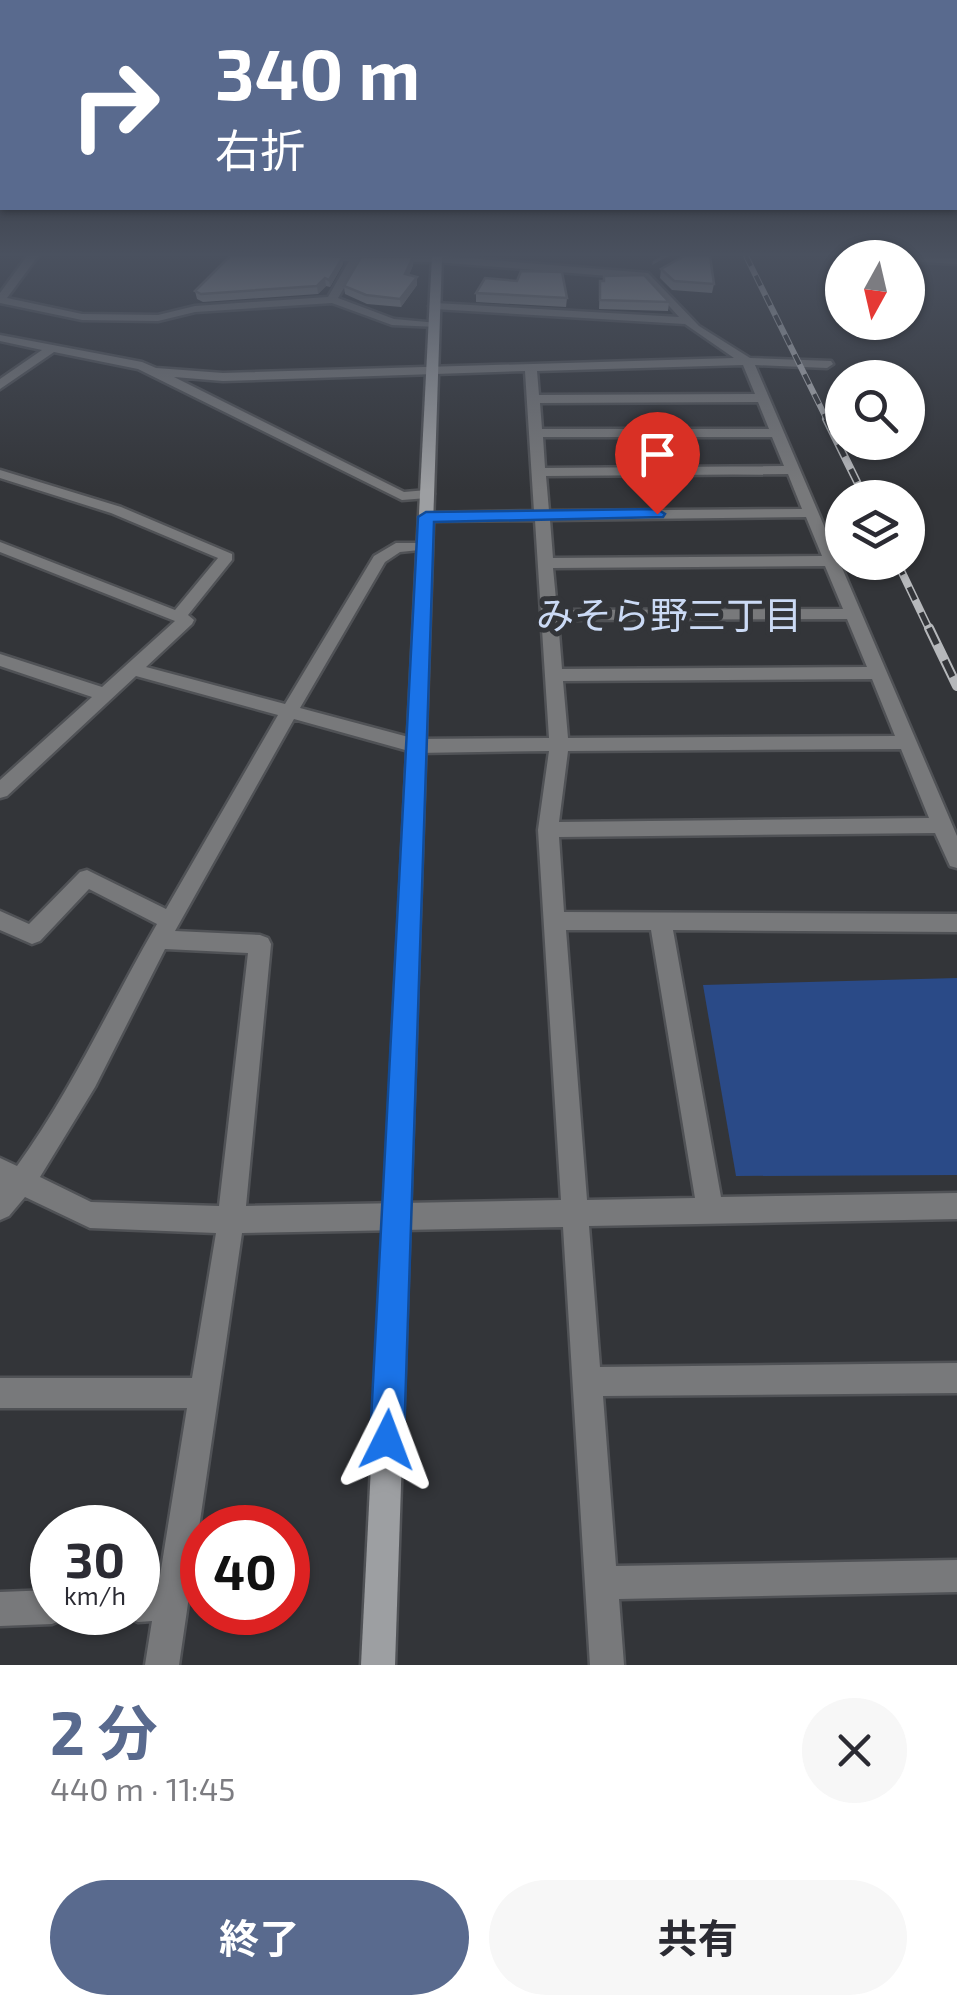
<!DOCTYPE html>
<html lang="ja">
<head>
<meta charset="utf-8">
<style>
  :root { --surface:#fff; --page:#f7f7f7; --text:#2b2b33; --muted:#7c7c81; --accent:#596a8e }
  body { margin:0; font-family:"Exo 2","Noto Sans JP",sans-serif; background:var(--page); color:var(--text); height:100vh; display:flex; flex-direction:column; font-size:38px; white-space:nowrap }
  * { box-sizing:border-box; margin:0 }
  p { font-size:32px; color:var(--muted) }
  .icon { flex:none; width:55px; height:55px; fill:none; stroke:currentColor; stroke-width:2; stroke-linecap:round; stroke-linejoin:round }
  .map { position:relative; height:1665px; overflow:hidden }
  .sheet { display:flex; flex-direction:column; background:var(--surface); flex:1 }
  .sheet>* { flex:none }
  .top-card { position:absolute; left:0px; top:0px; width:958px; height:210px; box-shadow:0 2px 8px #0004; background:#596a8e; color:#fff; overflow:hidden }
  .needle { width:65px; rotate:188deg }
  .buttons { position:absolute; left:825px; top:240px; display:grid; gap:20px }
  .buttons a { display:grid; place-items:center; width:100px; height:100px; border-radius:50%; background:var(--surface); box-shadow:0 2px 8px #0004; font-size:50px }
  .speed { position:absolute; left:30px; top:1505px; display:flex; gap:20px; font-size:50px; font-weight:700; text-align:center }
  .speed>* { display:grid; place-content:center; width:130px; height:130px; border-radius:50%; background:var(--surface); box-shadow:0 2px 8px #0004; line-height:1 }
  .speed small { font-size:25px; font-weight:400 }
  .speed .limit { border:15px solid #d22; background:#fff; color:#111 }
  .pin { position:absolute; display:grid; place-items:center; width:85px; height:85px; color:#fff; margin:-102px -42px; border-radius:50% 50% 50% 0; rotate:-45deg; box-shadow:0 0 10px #0007 }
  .pin .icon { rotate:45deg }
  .me { position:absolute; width:110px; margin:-55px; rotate:3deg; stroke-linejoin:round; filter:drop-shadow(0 0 8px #0008) }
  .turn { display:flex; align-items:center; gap:35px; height:210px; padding:0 50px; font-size:45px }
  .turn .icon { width:130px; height:130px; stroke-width:2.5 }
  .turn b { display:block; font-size:70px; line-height:85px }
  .round { display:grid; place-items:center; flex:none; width:105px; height:105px; border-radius:52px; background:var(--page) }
  .head { display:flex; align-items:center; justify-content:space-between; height:170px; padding:0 50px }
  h1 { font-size:60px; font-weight:700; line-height:75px; color:var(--accent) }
  .primary-button { display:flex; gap:20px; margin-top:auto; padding:20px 50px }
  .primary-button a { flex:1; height:115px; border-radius:60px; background:var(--accent); color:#fff; font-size:40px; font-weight:700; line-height:115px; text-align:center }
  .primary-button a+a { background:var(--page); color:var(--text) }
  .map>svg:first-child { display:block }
</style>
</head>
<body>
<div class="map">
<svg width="957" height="1665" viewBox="0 0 957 1665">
  <rect width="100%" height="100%" fill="#333539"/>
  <polygon fill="#2a4a87" points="957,978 957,1175 736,1176 703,985"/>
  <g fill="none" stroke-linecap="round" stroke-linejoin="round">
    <g stroke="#505256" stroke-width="5">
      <g id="street">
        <path d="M27,256H38L7,298L82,314L158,315L195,306L328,297L349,261H319L315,256H443L648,273L699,326L750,358L831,361L833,364L827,368L755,365L957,836V868L950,866L935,833L559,837L564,912L957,914V932L673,930L721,1197L957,1193V1219L589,1226L600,1367L957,1363V1393L603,1396L616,1566L957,1560V1592L619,1599L624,1665H590L563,1227L242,1233L179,1665H145L152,1621L138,1622L126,1617L125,1612H138V1589L158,1588L187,1408H0V1378H192L216,1233L90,1228L25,1197L9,1216L0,1220V1158L17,1166C72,1090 110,1005 157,924L89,889L40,941L32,944L0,930V911L29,924L80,872L87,870L166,909L278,715L136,676L7,796L0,798V780L92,697L0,666V654L102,687L175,621L0,552V542L175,610L218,558L111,513L0,478V470L121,507L232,554V560L188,615L194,620L192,624L146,667L285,704L374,556L396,543H429V549L400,552L385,562L300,708L416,739L549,738L535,520L426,521L419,517L426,513L534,511L525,371L223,381L174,377L404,492L427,490L434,494L427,498L402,500L138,369L54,352L0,389V379L42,350L0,341V335L142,362L156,368L223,373L734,358L685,324L435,309L429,306L435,303L679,317L645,279L437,262L360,261L338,298L394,319L438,323V327L392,325L332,303L195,312L158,321L82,320L0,303V293ZM743,365L755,394L539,395L537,371ZM758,402L769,429H542L540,403ZM543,437H772L784,466L545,468ZM788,474L802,509L549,511L546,476ZM806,517L822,556L553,558L550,520ZM825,566L843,609L557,610L553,568ZM847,619L867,667L562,669L558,620ZM872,679L895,736L568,738L563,681ZM294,719L416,753L549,751L538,830L561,1200L246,1206L271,944L268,938L260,935L175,931ZM901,749L929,818L559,822L568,751ZM566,930H651L695,1198L587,1200ZM165,949L248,953L219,1206L91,1202L40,1177L95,1087Z"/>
        <polygon points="904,256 957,258 957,264 908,261"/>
        <polygon points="52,1590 52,1612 66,1612 64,1619 52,1624 0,1626 0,1592"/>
      </g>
    </g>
    <g stroke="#505256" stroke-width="5">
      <polygon id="secondary" points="432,256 442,256 395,1665 361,1665"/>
    </g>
    <use href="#street" fill="#78797b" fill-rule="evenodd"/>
    <use href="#secondary" fill="#9d9fa2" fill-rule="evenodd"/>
    <g stroke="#b6b8bb" stroke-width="6">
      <polyline id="rail-far2" points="746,256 828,422"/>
    </g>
    <g stroke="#b6b8bb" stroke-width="8">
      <g id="rail-far1">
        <polyline points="826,419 865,498"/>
        <polyline points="897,562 930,631"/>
      </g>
    </g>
    <g stroke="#b6b8bb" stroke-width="10">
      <polyline id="rail" points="929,628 957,686"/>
    </g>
    <use href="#rail-far2" stroke="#333539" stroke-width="4" stroke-dasharray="11" stroke-linecap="butt"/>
    <use href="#rail-far1" stroke="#333539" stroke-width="5" stroke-dasharray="14" stroke-linecap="butt"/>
    <use href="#rail" stroke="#333539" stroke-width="6" stroke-dasharray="18" stroke-linecap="butt"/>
  </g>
  <g fill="#8d8f92">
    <polygon points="343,264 330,287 326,286 318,294 203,302 197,299 195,291"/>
    <polygon points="413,265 409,275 417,285 401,307 367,304 345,294 344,286"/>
    <polygon points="661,269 714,284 712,293 672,290 660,278"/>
    <polygon points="600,281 669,302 668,311 599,309"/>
    <polygon points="476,293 567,298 566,307 476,302"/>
  </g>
  <g fill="#737477">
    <polygon points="661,256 669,256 652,265 653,261"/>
    <polygon points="343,257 343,264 330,287 329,280"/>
    <polygon points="413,257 413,265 406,283 405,274"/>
    <polygon points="417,277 417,285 401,307 400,299"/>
    <polygon points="325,278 326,286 318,294 317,286"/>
  </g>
  <g fill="#a4a6aa" stroke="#737477" stroke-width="2.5">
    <polygon points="230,256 324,256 343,257 329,280 325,278 317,286 201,294 195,291"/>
    <polygon points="684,256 710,256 714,284 674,281 661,269"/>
    <polygon points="361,257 413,257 405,274 417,277 400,299 366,295 344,286"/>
    <polygon points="521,271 562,272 567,298 476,293 485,278 517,281"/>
    <polygon points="644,275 669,302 600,300 600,281 604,281 604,276"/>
  </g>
  <linearGradient id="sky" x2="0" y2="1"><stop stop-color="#1c1d1f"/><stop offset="0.52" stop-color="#4a515f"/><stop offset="1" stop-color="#4a515f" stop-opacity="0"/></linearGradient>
  <rect width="957" height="490" fill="url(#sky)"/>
  <polygon fill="#1a73e8" stroke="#114b97" stroke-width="2.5" points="657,509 665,514 663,517 434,522 404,1440 399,1453 387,1458 375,1453 370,1440 418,517 426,512"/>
  <g text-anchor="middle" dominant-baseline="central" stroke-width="10" stroke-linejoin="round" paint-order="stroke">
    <g font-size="38" fill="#cbdaf5" stroke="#333539">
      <text x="669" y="614">みそら野三丁目</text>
    </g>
  </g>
</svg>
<div class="buttons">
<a><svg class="needle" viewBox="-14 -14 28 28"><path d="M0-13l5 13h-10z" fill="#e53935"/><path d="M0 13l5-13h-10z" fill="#7c7c81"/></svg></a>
<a><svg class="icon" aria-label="search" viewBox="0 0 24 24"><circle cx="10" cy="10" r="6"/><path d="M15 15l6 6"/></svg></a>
<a><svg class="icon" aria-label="layers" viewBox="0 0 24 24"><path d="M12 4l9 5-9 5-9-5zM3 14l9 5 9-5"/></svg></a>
</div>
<div class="speed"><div>30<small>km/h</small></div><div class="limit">40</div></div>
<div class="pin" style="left:657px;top:514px;background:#d93025"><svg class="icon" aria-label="arrive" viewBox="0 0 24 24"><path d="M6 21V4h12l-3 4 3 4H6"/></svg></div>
<svg class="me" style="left:387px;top:1440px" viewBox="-20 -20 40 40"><path d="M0-17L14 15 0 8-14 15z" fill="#1a73e8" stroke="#fff" stroke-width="4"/></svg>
<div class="top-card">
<div class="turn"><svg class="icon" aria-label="right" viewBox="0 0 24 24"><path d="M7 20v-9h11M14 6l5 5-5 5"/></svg><div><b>340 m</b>右折</div></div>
</div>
</div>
<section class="sheet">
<div class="head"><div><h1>2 分</h1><p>440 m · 11:45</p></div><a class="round"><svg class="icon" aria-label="close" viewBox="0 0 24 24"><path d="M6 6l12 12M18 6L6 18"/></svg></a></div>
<div class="primary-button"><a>終了</a><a>共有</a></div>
</section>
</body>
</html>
